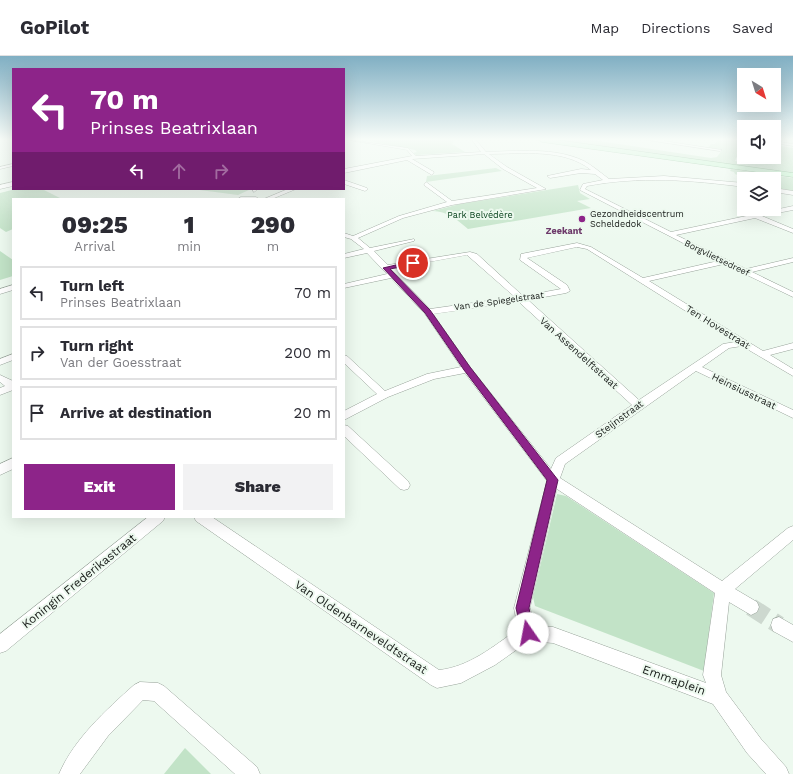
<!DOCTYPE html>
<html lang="en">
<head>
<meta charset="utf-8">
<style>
  :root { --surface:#fff; --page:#f2f2f3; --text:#2b2b33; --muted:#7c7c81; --line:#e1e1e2; --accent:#8d2489 }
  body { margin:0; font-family:"Work Sans",sans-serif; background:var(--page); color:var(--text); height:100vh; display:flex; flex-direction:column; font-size:15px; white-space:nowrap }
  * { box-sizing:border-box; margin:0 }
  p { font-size:13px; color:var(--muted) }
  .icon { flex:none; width:22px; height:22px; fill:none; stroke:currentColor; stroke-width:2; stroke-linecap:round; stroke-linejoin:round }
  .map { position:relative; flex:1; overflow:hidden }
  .details { position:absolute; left:12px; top:142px; width:333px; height:320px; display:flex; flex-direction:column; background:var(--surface); border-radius:0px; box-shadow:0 4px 16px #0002 }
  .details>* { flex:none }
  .hud { position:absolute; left:12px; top:12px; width:333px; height:122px; border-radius:0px; box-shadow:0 4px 16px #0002; background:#8d2489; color:#fff; overflow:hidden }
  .needle { width:26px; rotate:142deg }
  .fabs { position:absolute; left:737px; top:12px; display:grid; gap:8px }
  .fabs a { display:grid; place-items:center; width:44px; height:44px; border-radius:0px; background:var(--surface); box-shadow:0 4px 16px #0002; font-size:20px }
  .pin { position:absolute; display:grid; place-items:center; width:34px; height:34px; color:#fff; margin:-17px; border:2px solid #fff; border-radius:50%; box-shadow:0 1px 4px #0007 }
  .me { position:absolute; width:44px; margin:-22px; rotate:348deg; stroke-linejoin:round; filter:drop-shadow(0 0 3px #0008) }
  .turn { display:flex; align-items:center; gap:14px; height:84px; padding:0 12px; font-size:18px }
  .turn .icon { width:52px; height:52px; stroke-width:2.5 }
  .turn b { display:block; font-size:28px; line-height:34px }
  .lanes { display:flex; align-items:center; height:38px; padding:0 12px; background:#0003; justify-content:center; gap:20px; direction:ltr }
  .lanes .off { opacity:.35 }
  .eta { display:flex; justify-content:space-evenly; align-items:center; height:68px; text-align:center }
  .eta b { font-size:24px; font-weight:800; line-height:28px }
  .action { display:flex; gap:8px; margin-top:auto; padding:8px 12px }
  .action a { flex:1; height:46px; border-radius:0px; background:var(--accent); color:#fff; font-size:16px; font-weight:800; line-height:46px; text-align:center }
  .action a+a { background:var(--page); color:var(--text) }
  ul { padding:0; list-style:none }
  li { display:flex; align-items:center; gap:12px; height:54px; margin:0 8px 6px; padding:0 4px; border:2px solid var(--line); border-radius:0px }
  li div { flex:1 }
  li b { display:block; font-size:15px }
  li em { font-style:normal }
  header { display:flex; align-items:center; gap:24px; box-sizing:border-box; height:56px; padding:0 20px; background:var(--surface); border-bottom:1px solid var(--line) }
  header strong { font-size:19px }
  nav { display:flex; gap:22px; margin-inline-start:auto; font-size:14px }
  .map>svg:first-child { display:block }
</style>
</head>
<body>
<header>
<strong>GoPilot</strong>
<nav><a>Map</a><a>Directions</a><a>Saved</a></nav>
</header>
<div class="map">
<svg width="793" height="718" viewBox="0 0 793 718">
  <rect width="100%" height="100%" fill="#edf9ef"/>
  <g fill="#c2e3c7">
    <polygon points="373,84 454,84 452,88 465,96 416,99 413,97 417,96 415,94 370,85"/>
    <polygon points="553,84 592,84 711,102 717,101 722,94 708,92 711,88 715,88 718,84 744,85 735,105 739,106 744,97 744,101 774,101 774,89 793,92 793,118"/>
    <polygon points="496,112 502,115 426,126 427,120"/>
    <polygon points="731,113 793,122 793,136 774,133 774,123 749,123 735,118 734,116 730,115"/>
    <path d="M578,129L580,137L590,143L577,145L591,152L468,173C458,164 446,155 433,155L460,148Z"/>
    <polygon points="16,133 42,133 62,143 13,143 13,173 6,176 0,172 0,137"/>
    <polygon points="192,133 251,133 238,139"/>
    <polygon points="0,195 13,204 13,220 0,224"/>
    <polygon points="557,438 566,440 714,537 704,615 535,550 533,541"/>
    <polygon points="185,692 211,718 164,718"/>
  </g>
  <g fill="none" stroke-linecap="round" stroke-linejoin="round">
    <polyline stroke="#cdd8cf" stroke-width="18" stroke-dasharray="18 8" stroke-linecap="butt" points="751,551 779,569"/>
    <g stroke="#98a39a" stroke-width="1">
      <g id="minor">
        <path d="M349,84L408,92L416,100L481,96L472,84H476L486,96C517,95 555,91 584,105C593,110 601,117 609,123L664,120L744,127V131C691,124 639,120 587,130L585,133L671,176L793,150V154L762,160L793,173V177L755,162L676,179L746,213L793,202V206L752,216L793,236V241L724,208L649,225L763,295L793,287V293L770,299L793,313V320L742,290L729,292L702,311L793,354V362L696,315L565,408L560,422L722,525L788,472L793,470V484L735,533L757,546L759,551L757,556L751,559L729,546L721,619L726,636L761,683L786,711L789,718H766L747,697L713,648L553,587L529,585L495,609L461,627L437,632L431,629L196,465L194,461H212L439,614C469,611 494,590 518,573L514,552L547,425L465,317L434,323L388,341L344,364V355L377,338L344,307V299L347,300L385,335L427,318L461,311L425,258L391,222L344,232V228L387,218L367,197L344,202V198L364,193L351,183L344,181V177L353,180L399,160L447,146L424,129L426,126L452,145L537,132L503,113L484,98L412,103L434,116L432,119L407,104L344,117V113L412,100L407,94ZM489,98C522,98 564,92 591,114L581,113L547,120L550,122L581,117L595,118L603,124L583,128L580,134L718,205L643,222L591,191L577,187L521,198L520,204L561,233L523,240L477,198L470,196L388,209L374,195L414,185V183L370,192L358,182L403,162L452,149L546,133L507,111ZM577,191L587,193L735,286L723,288L639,344L528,244L566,237L570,235L567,229L527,202ZM467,199L515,241L430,253L391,213ZM519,246L632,349L556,402L551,413L470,311L433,258ZM557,433L715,537L703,619L706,627L553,571L534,569L530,552Z"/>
        <polygon points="647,84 665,84 664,85 722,94 720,95"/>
        <polygon points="774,85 793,88 793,90 774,87"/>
        <polygon points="13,108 13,110 0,113 0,111"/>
        <polygon points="344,124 367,132 368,133 365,135 344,128"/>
        <polygon points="13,126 13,130 0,133 0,129"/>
        <polygon points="774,132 793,135 793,139 774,136"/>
        <polygon points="252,133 258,133 254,136"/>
        <polygon points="288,133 296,133 272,143 264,143"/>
        <polygon points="241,141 256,141 259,143 238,143"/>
        <polygon points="13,229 13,234 0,238 0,233"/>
        <polygon points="13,298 13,304 0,309 0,303"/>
        <polygon points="0,319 13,325 13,334 0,339 0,332 5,330 0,326"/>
        <polygon points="344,369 348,370 408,425 410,429 408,433 404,434 400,433 344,380"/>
        <polygon points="13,402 13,413 0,419 0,408"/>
        <polygon points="148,461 165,461 163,465 6,595 0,597 0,578"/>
        <polygon points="779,561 793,569 793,586 773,575 771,569 773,563"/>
        <path d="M140,626L158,627L164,630L257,711L260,718H235L154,645L143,644L108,680L80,718H59C74,683 106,654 134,629Z"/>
      </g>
    </g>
    <g stroke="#66a473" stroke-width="1">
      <polygon id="primary" points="539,84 557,84 793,117 793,121 542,86"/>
    </g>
    <use href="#minor" fill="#fff" fill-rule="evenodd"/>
    <use href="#primary" fill="#bcf4c8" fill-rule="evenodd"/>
  </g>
  <linearGradient id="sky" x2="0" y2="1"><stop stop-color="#80afc3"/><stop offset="0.45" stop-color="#f7fcf8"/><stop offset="1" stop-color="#f7fcf8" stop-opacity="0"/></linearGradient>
  <rect width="793" height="185" fill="url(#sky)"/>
  <polygon fill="#8d2489" stroke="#5c1759" points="413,205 416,207 415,208 390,213 430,254 470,311 558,424 529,552 534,577 532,582 528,584 523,582 516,552 547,424 464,314 425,257 383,212"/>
  <circle fill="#8d2489" stroke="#edf9ef" stroke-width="1.5" cx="582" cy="163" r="4"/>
  <g text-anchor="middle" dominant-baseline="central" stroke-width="4" stroke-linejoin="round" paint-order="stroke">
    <g font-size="9" fill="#181c19" stroke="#edf9ef" text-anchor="start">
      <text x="590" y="158">Gezondheidscentrum<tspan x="590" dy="10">Scheldedok</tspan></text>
    </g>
    <g font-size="9" fill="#003d16" stroke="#edf9ef">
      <text x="480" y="159">Park Belvédère</text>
    </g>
    <g font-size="9" font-weight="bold" fill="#6d396a" stroke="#edf9ef">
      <text x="564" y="175">Zeekant</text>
    </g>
    <g font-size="9" fill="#181c19" stroke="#edf9ef">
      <text transform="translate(717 202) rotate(26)">Borgvlietsedreef</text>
      <text transform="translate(499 245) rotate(-8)">Van de Spiegelstraat</text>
    </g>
    <g font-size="10" fill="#181c19" stroke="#edf9ef">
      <text transform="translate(718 271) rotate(32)">Ten Hovestraat</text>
      <text transform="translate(579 297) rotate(42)">Van Assendelftstraat</text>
      <text transform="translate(744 335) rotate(26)">Heinsiusstraat</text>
      <text transform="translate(619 363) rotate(-36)">Steijnstraat</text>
    </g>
    <g font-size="12" fill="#181c19" stroke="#edf9ef">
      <text transform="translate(79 525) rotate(-39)">Koningin Frederikastraat</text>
      <text transform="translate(361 571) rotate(34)">Van Oldenbarneveldtstraat</text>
      <text transform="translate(674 624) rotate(20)">Emmaplein</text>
    </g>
  </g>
</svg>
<div class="fabs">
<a><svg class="needle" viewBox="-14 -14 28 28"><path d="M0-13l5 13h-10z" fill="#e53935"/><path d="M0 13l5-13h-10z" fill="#7c7c81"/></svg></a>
<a><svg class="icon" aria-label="sound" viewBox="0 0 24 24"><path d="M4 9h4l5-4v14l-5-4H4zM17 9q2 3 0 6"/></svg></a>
<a><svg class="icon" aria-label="layers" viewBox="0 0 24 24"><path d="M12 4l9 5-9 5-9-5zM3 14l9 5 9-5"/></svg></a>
</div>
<div class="pin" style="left:413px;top:207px;background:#d93025"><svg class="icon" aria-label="arrive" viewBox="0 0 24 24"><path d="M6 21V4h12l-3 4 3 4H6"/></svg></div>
<svg class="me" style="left:528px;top:577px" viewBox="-20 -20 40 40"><circle r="19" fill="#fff"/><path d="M0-13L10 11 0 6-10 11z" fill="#8d2489"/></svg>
<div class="hud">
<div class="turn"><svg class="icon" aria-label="left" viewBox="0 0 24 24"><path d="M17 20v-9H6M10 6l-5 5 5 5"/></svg><div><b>70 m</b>Prinses Beatrixlaan</div></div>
<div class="lanes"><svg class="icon" aria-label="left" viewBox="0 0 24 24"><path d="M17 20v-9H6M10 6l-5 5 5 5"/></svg><svg class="icon off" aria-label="ahead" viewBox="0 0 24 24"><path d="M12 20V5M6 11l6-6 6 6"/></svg><svg class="icon off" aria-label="right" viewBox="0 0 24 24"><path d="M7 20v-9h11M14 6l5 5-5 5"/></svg></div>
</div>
<section class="details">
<div class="eta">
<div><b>09:25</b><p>Arrival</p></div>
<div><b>1</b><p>min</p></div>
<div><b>290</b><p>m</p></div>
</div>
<ul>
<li><svg class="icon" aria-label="left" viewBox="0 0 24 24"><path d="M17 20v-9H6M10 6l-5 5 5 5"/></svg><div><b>Turn left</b><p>Prinses Beatrixlaan</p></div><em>70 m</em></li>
<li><svg class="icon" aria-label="right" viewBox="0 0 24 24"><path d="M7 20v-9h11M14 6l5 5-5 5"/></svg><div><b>Turn right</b><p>Van der Goesstraat</p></div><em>200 m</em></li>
<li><svg class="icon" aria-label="arrive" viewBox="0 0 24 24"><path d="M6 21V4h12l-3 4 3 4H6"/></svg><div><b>Arrive at destination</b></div><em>20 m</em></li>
</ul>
<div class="action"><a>Exit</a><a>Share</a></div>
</section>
</div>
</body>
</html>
